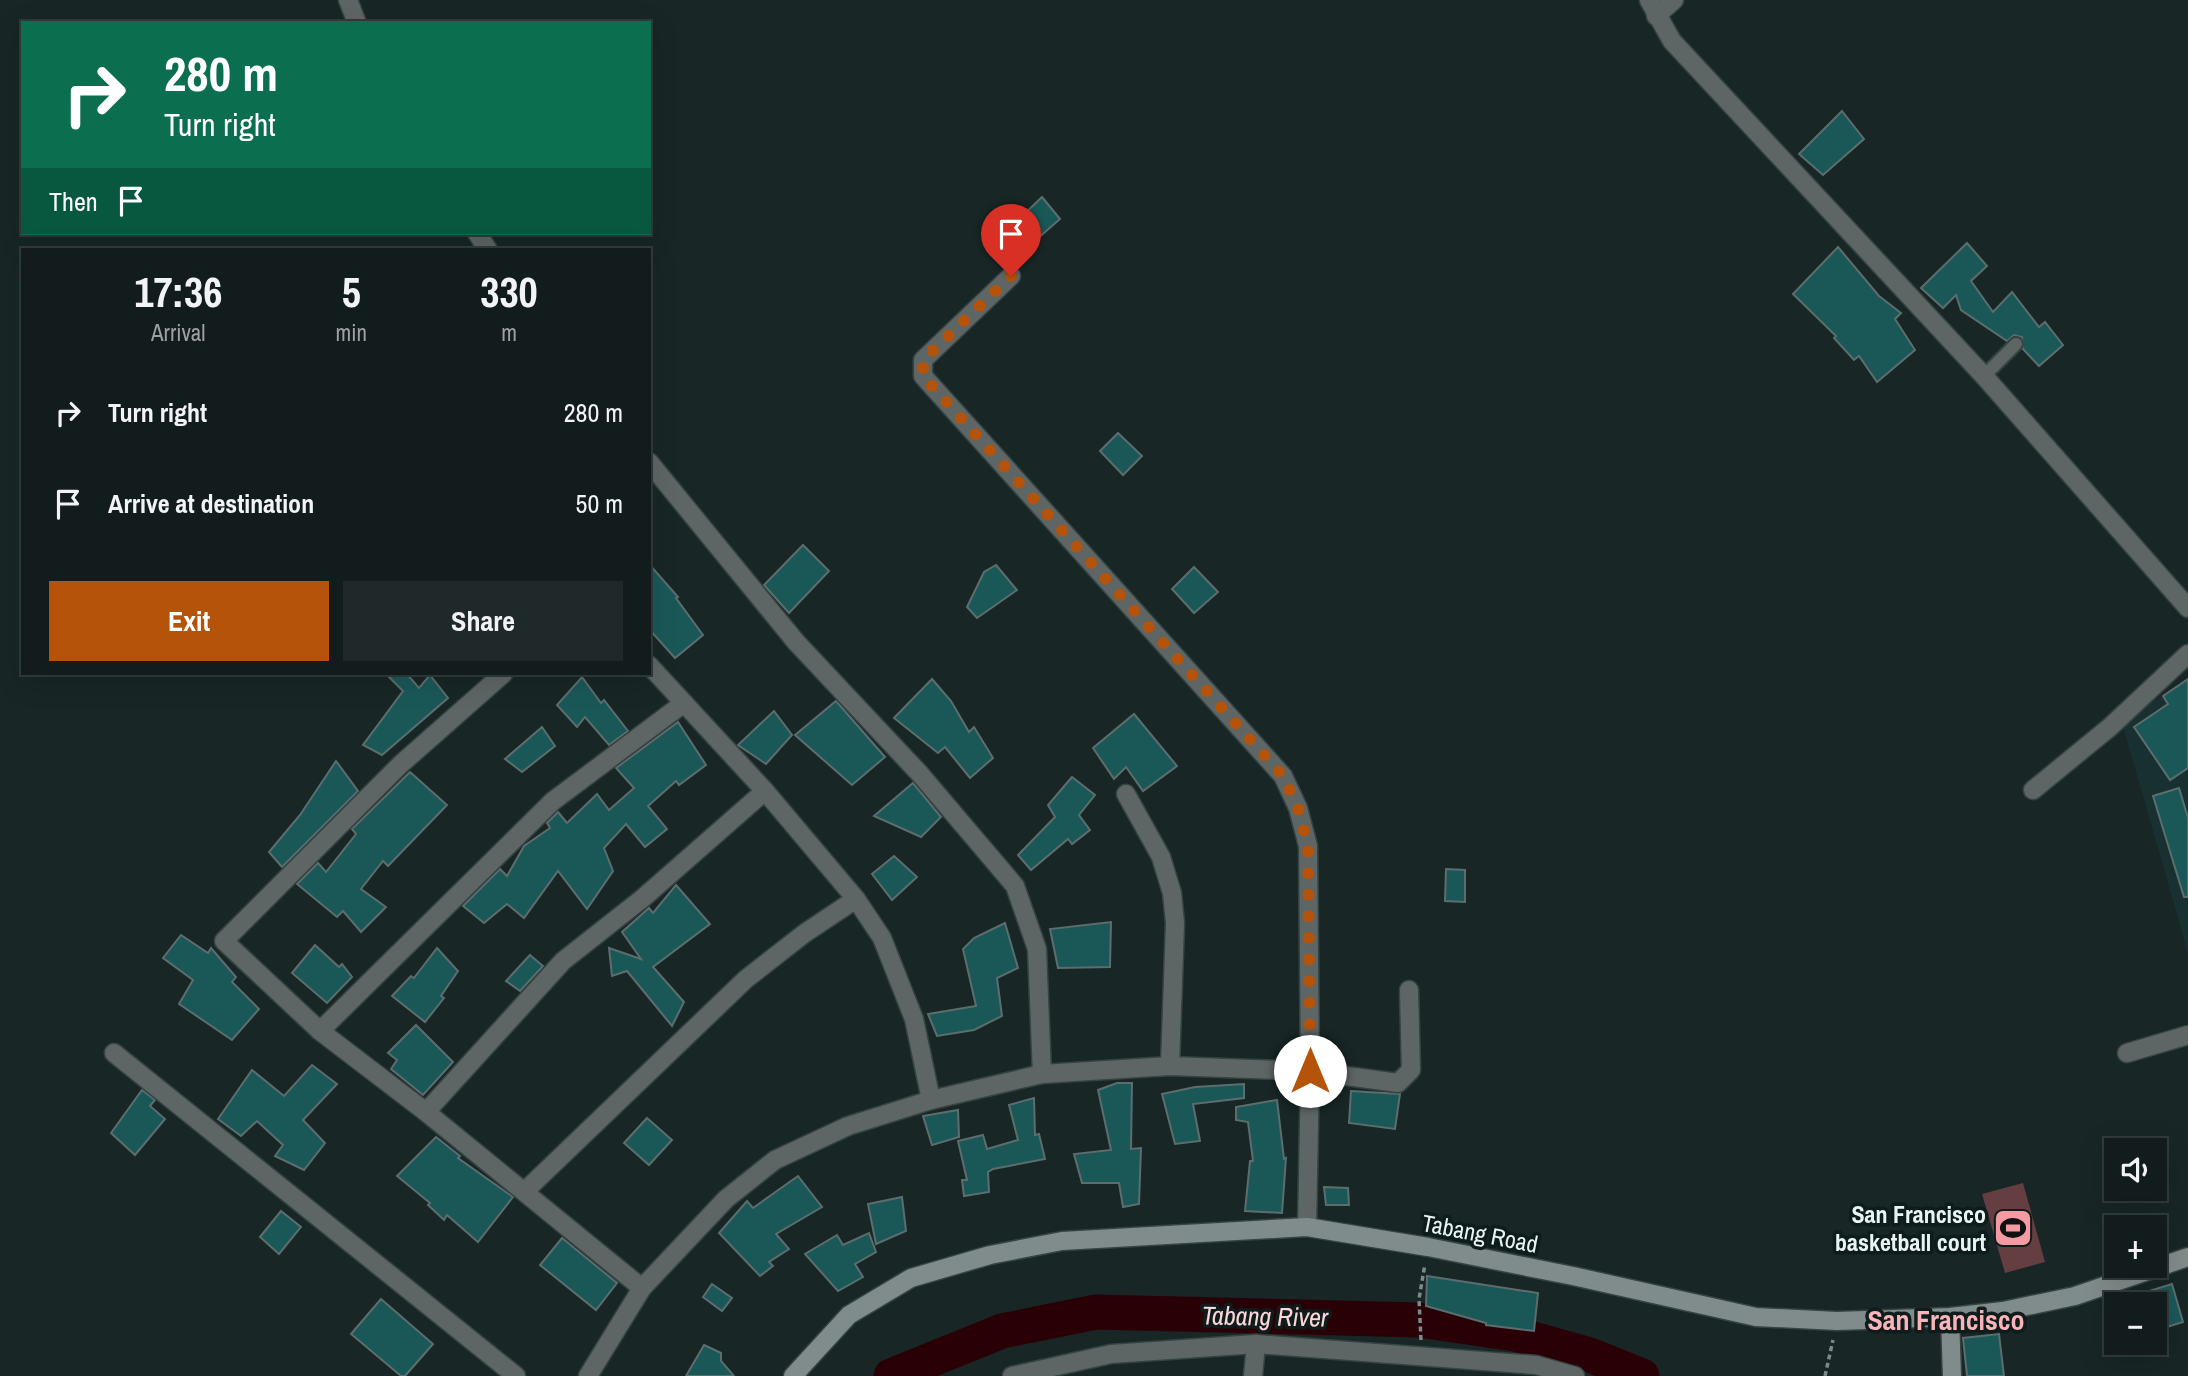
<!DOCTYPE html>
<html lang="en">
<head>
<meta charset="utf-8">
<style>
  :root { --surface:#121c1c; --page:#1f2929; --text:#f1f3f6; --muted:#9ca1a3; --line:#313a3b; --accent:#b45309 }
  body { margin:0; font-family:"Archivo Narrow",sans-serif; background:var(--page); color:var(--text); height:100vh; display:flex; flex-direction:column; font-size:26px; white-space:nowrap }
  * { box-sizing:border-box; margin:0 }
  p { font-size:23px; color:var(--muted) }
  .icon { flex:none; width:38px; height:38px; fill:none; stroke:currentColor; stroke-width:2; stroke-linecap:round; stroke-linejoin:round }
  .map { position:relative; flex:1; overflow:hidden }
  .details { position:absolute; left:21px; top:248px; width:630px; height:427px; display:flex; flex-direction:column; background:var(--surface); border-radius:0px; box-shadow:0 7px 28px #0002,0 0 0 2px var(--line) }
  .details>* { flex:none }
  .top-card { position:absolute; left:21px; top:21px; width:630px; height:214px; border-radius:0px; box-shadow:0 7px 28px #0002,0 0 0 2px var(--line); background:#0b6e4f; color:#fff; overflow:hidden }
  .fabs { position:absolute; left:2104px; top:1138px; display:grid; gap:14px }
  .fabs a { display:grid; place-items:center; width:63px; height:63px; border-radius:0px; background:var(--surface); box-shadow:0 7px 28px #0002,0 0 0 2px var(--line); font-size:35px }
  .pin { position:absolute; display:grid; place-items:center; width:60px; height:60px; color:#fff; margin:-72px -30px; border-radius:50% 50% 50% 0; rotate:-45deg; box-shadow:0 0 7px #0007 }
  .pin .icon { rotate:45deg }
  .me { position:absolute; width:77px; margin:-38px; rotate:0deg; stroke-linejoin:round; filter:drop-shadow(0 0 5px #0008) }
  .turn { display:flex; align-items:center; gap:24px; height:147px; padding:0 28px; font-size:32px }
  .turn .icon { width:91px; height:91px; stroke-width:2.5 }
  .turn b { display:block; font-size:49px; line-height:60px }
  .then { display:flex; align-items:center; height:66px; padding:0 28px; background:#0003; gap:14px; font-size:26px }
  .eta { display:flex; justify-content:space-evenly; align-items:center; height:119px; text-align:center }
  .eta b { font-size:42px; font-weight:800; line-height:49px }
  .primary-button { display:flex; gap:14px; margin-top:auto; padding:14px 28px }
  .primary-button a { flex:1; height:80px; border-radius:0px; background:var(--accent); color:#fff; font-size:28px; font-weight:800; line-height:80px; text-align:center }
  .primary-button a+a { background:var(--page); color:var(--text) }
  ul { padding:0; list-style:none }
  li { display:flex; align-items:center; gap:21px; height:91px; padding:0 28px }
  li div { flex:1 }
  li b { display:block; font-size:26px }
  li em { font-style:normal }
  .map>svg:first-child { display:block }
</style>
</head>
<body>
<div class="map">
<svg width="2188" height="1376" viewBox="0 0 2188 1376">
  <rect width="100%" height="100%" fill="#182626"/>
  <polygon fill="#183030" points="2188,678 2188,953 2122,723"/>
  <polygon fill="#653e41" points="2023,1183 2045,1262 2005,1273 1982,1194"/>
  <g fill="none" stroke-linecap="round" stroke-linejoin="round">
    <polyline stroke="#2a0007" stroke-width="35" points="891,1376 1002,1331 1096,1312 1419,1320 1515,1334 1590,1355 1642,1376"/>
  </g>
  <g fill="#1a5858" stroke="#5d6d6d" stroke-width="2">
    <polygon points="1842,111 1864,139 1823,175 1799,154"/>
    <polygon points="1042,197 1060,219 1037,239 1019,219"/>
    <polygon points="1967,243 1987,266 1971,281 1993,312 2012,292 2039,327 2045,322 2063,345 2039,366 2023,349 2022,337 2014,335 2007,341 1961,310 1956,295 1943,308 1921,288"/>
    <polygon points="1838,247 1879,296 1901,313 1895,319 1915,350 1877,382 1859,356 1854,360 1834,338 1836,336 1793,294"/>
    <polygon points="1118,433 1142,456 1123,475 1100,451"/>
    <polygon points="803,545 829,571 789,613 764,585"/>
    <polygon points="649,564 678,597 676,598 703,635 675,658 649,629"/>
    <polygon points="996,565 1017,590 977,618 967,607 984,572"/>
    <polygon points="1194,567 1218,592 1194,613 1172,589"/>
    <polygon points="386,674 407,674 419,688 430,675 448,698 382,755 363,745 403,691"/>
    <polygon points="582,677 601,703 604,700 628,731 609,745 585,717 577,727 557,705"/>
    <polygon points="932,679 951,701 969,732 974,727 993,758 970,778 945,747 938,753 894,718"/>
    <polygon points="2188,679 2188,768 2170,780 2134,727 2168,704 2163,696"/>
    <polygon points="836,701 885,757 852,785 795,735"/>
    <polygon points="774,711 792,735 766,764 738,745"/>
    <polygon points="1134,714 1177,766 1143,791 1126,767 1114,779 1093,748"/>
    <polygon points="678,722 706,765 679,785 676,781 648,806 667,829 645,847 626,824 604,848 613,871 587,909 558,871 524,918 507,904 484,923 463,906 500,869 507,876 524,846 550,828 547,823 558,812 567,823 597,794 609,810 634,788 616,768"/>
    <polygon points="542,727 555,746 522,772 505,759"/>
    <polygon points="336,761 358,791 282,867 269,852 300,815"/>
    <polygon points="410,772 447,805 388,866 383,861 361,889 386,907 361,932 343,911 337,917 297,884 318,863 326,872 356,834 352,829"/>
    <polygon points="1072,777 1095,795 1079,815 1090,830 1072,844 1068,839 1031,870 1018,855 1055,817 1048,805"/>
    <polygon points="913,783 941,817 921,837 874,816"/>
    <polygon points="2179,788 2188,818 2188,897 2184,897 2153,796"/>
    <polygon points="894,856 917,877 892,900 872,874"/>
    <polygon points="1446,869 1465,870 1465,902 1445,901"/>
    <polygon points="676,885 710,924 653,967 684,1002 672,1026 627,971 612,976 609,948 641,959 622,932 649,908 653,913"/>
    <polygon points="1111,922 1110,967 1058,968 1050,929"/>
    <polygon points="1005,923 1018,968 997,978 1002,1016 974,1030 937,1036 928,1014 976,1006 963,949 974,938"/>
    <polygon points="181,935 208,953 211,948 236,977 232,982 259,1009 232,1040 179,1004 193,980 163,958"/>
    <polygon points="315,945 339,967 342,964 352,977 327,1003 292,973"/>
    <polygon points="437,948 458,971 441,996 444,998 425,1022 392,996 411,976 414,978"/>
    <polygon points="530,955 543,966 520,991 506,981"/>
    <polygon points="416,1025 453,1062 423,1095 391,1069 397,1060 388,1053"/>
    <polygon points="312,1065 337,1084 303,1120 325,1143 304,1170 275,1156 283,1145 257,1121 241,1136 218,1119 252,1070 284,1096"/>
    <polygon points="1117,1083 1132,1083 1131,1149 1141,1148 1139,1204 1123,1207 1119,1183 1082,1183 1074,1154 1111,1150 1098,1090"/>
    <polygon points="1244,1084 1244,1098 1193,1104 1200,1141 1175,1144 1162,1094 1195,1087"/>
    <polygon points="142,1090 155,1100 150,1106 165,1119 135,1155 111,1133"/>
    <polygon points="1351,1091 1400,1094 1395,1129 1349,1123"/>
    <polygon points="1034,1098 1035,1135 1039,1134 1045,1159 993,1169 988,1172 989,1192 964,1196 962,1180 967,1180 958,1141 983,1135 987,1149 1018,1140 1009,1105"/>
    <polygon points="1277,1100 1284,1159 1286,1158 1282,1213 1245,1211 1250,1161 1253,1161 1248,1122 1236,1120 1236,1107"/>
    <polygon points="958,1110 959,1137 932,1145 923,1116"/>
    <polygon points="647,1118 672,1140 649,1165 624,1143"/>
    <polygon points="436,1137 460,1156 458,1158 513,1197 478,1242 447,1215 444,1220 428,1205 430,1203 397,1176"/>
    <polygon points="798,1176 822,1207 776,1234 789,1249 769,1262 773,1266 760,1276 719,1233 747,1201 753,1208"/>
    <polygon points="1324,1187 1348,1188 1349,1205 1326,1205"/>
    <polygon points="902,1197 906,1231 876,1244 868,1204"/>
    <polygon points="281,1211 301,1227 279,1254 260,1237"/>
    <polygon points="869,1233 876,1252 855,1264 863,1277 838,1291 805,1254 837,1235 843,1245"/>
    <polygon points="562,1238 617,1283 596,1310 540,1265"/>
    <polygon points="1427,1276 1538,1293 1534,1331 1486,1325 1486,1323 1426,1306"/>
    <polygon points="712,1284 732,1298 722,1311 703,1297"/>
    <polygon points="2172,1284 2183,1322 2154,1331 2154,1304 2120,1304 2120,1300"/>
    <polygon points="381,1299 433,1344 405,1376 401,1376 351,1334"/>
    <polygon points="1999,1334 2004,1376 1967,1376 1963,1338"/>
    <polygon points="704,1345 721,1353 721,1361 734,1376 686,1376"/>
  </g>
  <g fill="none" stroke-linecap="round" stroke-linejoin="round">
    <g stroke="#364343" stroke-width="16">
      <polyline id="service" points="1984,376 2016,344"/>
    </g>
    <g stroke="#364343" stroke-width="21">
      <g id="minor">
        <polyline points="348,0 357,23"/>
        <polyline points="1649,0 1672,41 1984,376 2188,608"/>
        <polyline points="1656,16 1674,0"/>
        <polyline points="477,233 488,250"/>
        <polyline points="1011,276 923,360 923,376 1283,776 1298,808 1308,846 1310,1071 1307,1227"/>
        <polyline points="649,462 796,642 920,774 1015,886 1037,949 1042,1074"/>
        <polyline points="649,665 765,791 856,899 882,938 914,1019 931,1100"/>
        <polyline points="503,674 401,764 224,941 320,1031 426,1112 642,1288"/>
        <polyline points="2033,790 2110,727 2188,654"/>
        <polyline points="1126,794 1161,857 1172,893 1175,923 1170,1066"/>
        <polyline points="320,1031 553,801 684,703"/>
        <polyline points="114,1053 516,1376"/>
        <polyline points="2127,1053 2188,1035"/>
        <polyline points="426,1112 563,961 643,898 765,791"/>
        <polyline points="525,1191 746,979 805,933 856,899"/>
        <polyline points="588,1376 642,1288 726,1199 775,1160 848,1126 931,1100 1042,1074 1170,1066 1310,1071 1398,1083 1411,1070 1409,990"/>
        <polyline points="1012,1376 1111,1354 1256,1344 1536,1365 1575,1376"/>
        <polyline points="1253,1376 1256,1344"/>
      </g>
    </g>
    <g stroke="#364343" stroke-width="21">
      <g id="secondary">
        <polyline points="1950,1317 1952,1376"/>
        <polyline points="793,1376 849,1315 911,1278 990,1255 1062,1241 1307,1227 1428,1247 1573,1276 1756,1317 1837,1321 1950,1317 2003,1311 2075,1296 2188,1257"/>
      </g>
    </g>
    <g stroke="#7e8a8a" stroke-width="3.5" stroke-dasharray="5 3.5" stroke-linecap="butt">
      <polyline points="1421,1340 1419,1299 1425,1264"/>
      <polyline points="1825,1376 1833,1340"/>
    </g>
    <use href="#service" stroke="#5e6665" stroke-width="12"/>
    <use href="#minor" stroke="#5e6665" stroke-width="18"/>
    <use href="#secondary" stroke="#808c8b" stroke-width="18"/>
  </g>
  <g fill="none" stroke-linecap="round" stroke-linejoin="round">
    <polyline stroke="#b45309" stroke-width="12" stroke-dasharray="0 21.6" points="1011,276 923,360 923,376 1283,776 1298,808 1308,846 1310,1071"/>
  </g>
  <defs>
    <g id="stadium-square" transform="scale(2.0125)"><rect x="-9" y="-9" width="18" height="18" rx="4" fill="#f49aa3" stroke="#0e1c1c"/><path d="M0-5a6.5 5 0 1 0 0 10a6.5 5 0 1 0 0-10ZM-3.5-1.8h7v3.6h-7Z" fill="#111"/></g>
  </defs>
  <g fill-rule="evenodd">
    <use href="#stadium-square" x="2013" y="1228"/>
  </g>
  <g text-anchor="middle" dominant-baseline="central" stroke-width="7" stroke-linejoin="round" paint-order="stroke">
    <g font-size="24" font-weight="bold" fill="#ebf4f4" stroke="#0e1c1c" text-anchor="end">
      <text x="1986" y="1214">San Francisco<tspan x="1986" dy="28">basketball court</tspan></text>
    </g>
    <g font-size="24" fill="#ebf4f4" stroke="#0e1c1c">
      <text transform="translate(1480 1233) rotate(11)">Tabang Road</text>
    </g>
    <g font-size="26" font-style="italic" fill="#fcd6d8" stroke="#0e1c1c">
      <text transform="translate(1265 1316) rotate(1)">Tabang River</text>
    </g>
    <g font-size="28" font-weight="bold" fill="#f9b4ba" stroke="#0e1c1c">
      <text x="1946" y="1320">San Francisco</text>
    </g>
  </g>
</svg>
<div class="fabs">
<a><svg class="icon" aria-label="sound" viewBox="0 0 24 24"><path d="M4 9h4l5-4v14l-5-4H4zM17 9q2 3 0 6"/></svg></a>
<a>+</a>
<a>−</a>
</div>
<div class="pin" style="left:1011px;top:276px;background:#d93025"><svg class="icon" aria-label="arrive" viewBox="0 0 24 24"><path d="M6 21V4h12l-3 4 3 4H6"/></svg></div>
<svg class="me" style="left:1310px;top:1071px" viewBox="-20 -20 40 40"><circle r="19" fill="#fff"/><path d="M0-13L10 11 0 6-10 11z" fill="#b45309"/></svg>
<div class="top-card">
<div class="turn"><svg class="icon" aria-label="right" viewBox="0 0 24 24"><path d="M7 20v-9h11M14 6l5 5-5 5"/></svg><div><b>280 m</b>Turn right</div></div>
<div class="then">Then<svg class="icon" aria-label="arrive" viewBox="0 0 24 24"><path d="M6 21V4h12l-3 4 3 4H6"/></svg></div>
</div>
<section class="details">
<div class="eta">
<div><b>17:36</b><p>Arrival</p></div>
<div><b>5</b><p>min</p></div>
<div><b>330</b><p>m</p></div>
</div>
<ul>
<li><svg class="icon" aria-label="right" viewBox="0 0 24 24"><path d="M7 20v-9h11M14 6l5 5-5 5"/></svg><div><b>Turn right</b></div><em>280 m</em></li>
<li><svg class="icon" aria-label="arrive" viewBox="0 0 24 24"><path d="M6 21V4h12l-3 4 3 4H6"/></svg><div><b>Arrive at destination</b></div><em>50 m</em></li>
</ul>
<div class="primary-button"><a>Exit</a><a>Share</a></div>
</section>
</div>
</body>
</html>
